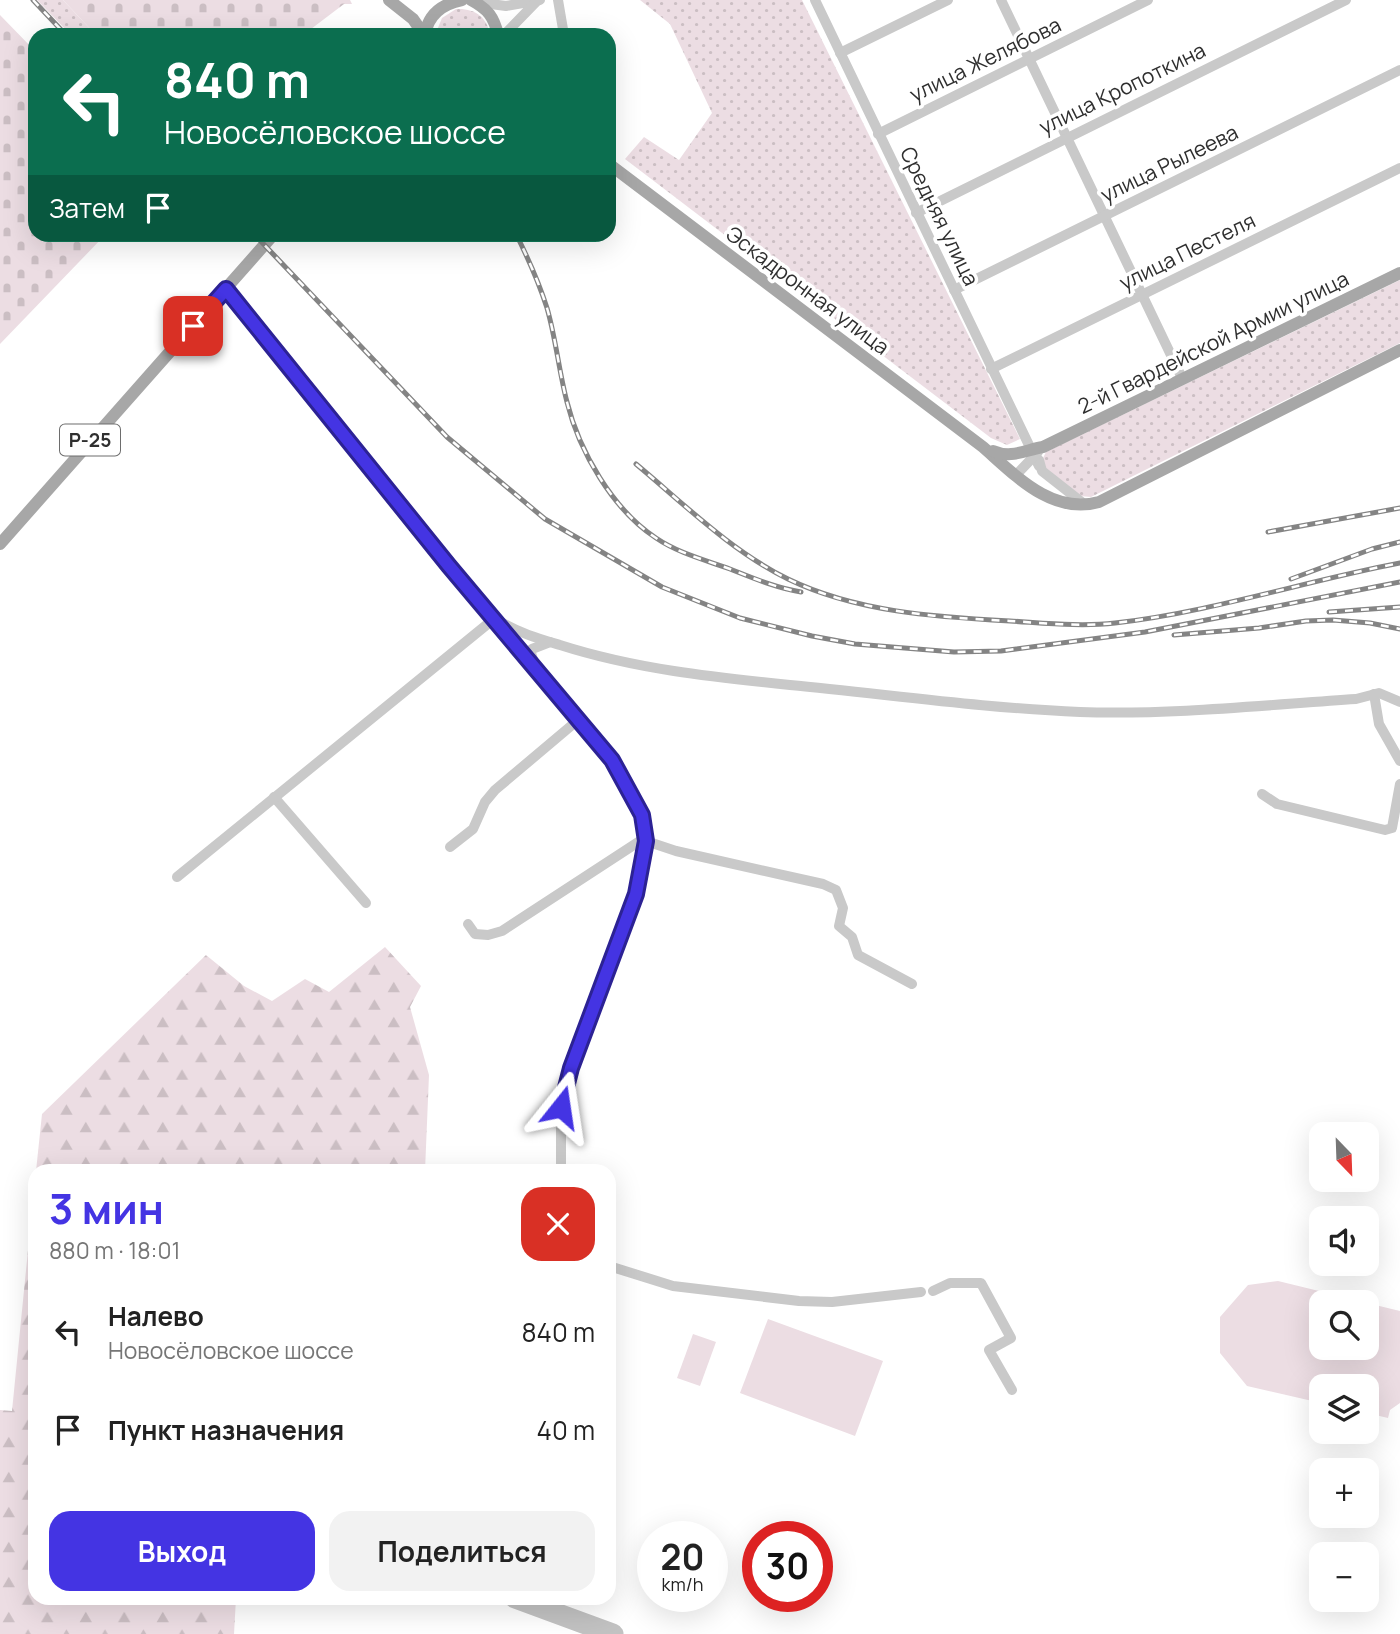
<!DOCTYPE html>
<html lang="ru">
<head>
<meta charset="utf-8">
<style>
  :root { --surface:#fff; --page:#f2f2f2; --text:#222; --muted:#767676; --accent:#4434e3 }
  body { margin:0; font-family:Manrope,sans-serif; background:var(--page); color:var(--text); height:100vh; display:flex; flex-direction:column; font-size:26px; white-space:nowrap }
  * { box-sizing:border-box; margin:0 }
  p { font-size:23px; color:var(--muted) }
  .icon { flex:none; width:38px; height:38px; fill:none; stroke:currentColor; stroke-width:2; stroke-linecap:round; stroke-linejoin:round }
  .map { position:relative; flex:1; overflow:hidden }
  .details { position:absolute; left:28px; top:1164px; width:588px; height:441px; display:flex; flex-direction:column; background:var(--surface); border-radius:21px; box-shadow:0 7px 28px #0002 }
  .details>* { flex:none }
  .top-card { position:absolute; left:28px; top:28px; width:588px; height:214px; border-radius:21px; box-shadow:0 7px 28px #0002; background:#0b6e4f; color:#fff; overflow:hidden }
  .needle { width:46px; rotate:157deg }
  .tools { position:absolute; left:1309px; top:1122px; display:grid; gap:14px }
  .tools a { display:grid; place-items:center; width:70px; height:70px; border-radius:14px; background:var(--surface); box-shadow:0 7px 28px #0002; font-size:35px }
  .speed { position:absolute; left:637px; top:1521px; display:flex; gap:14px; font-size:35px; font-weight:700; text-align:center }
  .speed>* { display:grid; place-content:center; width:91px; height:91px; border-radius:50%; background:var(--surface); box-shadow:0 7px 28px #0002; line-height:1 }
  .speed small { font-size:18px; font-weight:400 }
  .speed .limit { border:10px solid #d22; background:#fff; color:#111 }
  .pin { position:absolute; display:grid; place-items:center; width:60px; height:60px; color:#fff; margin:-30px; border-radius:14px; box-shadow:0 4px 10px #0006 }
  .me { position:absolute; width:77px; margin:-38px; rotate:15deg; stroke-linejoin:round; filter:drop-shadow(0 0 5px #0008) }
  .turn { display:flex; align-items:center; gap:24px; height:147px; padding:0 21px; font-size:32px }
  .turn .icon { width:91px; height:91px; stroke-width:2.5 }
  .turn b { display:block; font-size:49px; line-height:60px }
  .then { display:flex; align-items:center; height:66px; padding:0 21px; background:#0003; gap:14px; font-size:26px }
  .round { display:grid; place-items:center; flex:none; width:74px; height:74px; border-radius:21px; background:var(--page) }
  .overview { display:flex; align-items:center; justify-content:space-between; height:119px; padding:0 21px }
  h1 { font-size:42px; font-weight:700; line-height:52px; color:var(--accent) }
  .cta { display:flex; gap:14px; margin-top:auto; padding:14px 21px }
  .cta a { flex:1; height:80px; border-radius:21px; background:var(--accent); color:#fff; font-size:28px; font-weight:700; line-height:80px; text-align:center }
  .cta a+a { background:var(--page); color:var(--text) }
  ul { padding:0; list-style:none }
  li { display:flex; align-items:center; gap:21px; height:98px; padding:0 21px }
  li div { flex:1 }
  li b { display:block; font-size:26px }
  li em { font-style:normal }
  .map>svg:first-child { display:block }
</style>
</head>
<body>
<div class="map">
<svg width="1400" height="1634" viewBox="0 0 1400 1634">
  <defs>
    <pattern id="grass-dots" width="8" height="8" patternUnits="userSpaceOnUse" patternTransform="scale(1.75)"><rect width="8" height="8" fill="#ecdde3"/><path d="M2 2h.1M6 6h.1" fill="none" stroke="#cbbec3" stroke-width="1.8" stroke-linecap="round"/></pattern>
    <pattern id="forest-firs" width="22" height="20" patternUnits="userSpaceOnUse" patternTransform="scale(1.75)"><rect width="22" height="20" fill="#ecdde3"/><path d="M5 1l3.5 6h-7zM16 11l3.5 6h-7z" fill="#cbbec3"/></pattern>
    <pattern id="cemetery-stones" width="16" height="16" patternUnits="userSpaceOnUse" patternTransform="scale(1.75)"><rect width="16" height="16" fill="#ecdde3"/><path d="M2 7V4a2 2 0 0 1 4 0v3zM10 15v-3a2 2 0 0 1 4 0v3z" fill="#cbbec3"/></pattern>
  </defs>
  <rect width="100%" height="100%" fill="#fff"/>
  <g fill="url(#grass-dots)">
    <polygon points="37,0 63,0 96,35 71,35"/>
    <polygon points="640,0 802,0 1020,439 1007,445 991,438 625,159 644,137 679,160 712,113 670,24"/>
    <path d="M456,9C475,8 487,17 490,35H435L442,18Z"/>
    <polygon points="1400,280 1400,343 1091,497 1080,496 1045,468 1043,458 1046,452"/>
  </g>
  <g fill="url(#forest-firs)">
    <polygon points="385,947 421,986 410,1007 429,1075 425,1171 36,1171 42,1114 206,955 244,986 272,1001 305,979 329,992"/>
    <polygon points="35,1180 35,1598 236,1598 234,1634 0,1634 0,1410 12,1411"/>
  </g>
  <g fill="url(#cemetery-stones)">
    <polygon points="63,0 350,0 352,4 344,4 311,29 314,35 96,35"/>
    <polygon points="0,15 35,51 35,234 105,235 0,344"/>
  </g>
  <g fill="#ecdde3">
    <polygon points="1278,1281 1364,1302 1321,1302 1321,1348 1367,1348 1367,1303 1400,1311 1400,1403 1390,1410 1388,1418 1367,1413 1367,1386 1321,1386 1321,1403 1247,1386 1220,1353 1220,1317 1248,1285"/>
    <polygon points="768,1319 883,1361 855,1436 740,1393"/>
    <polygon points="693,1334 716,1342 700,1386 677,1378"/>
  </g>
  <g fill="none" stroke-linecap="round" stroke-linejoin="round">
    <polyline stroke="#c2c2c2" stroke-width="21" points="515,1598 613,1634"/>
    <g stroke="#c9c9c9" stroke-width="10">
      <polyline points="558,0 564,35"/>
      <polyline points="815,0 1039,466"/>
      <polyline points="1001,0 1182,378"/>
      <polyline points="476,2 506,6 540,0"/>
      <polyline points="504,35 536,2"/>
      <polyline points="840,53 948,0"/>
      <polyline points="878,134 1148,0"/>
      <polyline points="916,213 1346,0"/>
      <polyline points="226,289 447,563 612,760 642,815 646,841 636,894 571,1068 561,1107 561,1171"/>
      <polyline points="954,290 1400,70"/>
      <polyline points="991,369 1400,168"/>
      <polyline points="1039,460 1042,471 1084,504"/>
      <polyline points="1016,475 1038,452"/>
      <path d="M501,622C519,633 540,639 560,645C635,669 712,677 790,685C886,694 983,708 1080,712C1172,715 1265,705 1356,699L1379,693L1400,702"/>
      <polyline points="534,663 531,653 532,649 550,642"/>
      <polyline points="1374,694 1379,724 1400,761"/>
      <polyline points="1262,794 1277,804 1385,830 1392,828 1400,784"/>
      <polyline points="274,797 366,903"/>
      <polyline points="646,841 676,851 823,884 836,890 843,908 839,926 852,937 858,955 912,984"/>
      <polyline points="450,847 473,829 485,802 495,790 578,720"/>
      <polyline points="177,877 495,618"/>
      <polyline points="468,924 475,934 488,935 502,931 646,837"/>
      <polyline points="609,1266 673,1286 799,1301 832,1302 921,1292"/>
      <polyline points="933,1291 950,1283 981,1283 1011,1338 989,1350 1012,1390"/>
    </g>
    <g stroke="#a7a7a7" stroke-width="12">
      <polyline points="389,0 413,19 424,35"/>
      <path d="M471,0C488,9 494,17 498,35"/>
      <path d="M425,35C428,14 442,4 462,0"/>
      <path d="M609,164L983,447C1016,476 1052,515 1099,502L1400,350"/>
      <path d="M993,451C1011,459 1025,450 1043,447L1400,273"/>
      <polyline points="0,544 274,234"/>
    </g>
    <g stroke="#848484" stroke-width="5">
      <g id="rail">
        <polyline points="33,0 66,35"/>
        <polyline points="254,234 447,437 545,519 662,587 740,618 812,636 855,644 954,652 1001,651 1145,632 1400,582"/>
        <path d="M516,234C528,258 539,283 547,308C556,339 559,372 567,402C579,451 613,510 656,538C678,553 705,560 730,569C753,578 776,588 801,592"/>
        <path d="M636,464C684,504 731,551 788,579C856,612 935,617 1010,621C1044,623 1081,627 1115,623C1212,612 1305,581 1400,563"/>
        <polyline points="1268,532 1400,508"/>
        <polyline points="1291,579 1372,549 1400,542"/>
        <polyline points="1329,612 1400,607"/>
        <polyline points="1174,635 1259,628 1306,621 1333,620 1370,623 1400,629"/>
      </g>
    </g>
    <use href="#rail" stroke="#fff" stroke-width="2.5" stroke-dasharray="8" stroke-linecap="butt"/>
  </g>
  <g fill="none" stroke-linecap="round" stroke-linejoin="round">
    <g stroke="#2c2294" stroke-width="18">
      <polyline id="route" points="193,326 226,289 449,566 612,760 642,815 646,841 636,894 571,1068 561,1107"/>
    </g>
    <use href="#route" stroke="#4434e3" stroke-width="12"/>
  </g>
  <g text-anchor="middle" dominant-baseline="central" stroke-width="7" stroke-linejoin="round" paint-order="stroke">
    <rect fill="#fff" stroke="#6d6d6d" stroke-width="2" x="60" y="424.5" width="60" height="31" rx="5"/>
    <g font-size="19" font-weight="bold" fill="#2f2f2f">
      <text x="90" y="440">Р-25</text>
    </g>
    <g font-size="21" fill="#2f2f2f" stroke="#fff">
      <text transform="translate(985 59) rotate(-26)">улица Желябова</text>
      <text transform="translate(1122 88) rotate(-26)">улица Кропоткина</text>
      <text transform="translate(1169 163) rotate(-26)">улица Рылеева</text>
      <text transform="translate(940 216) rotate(64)">Средняя улица</text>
      <text transform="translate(1187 251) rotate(-26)">улица Пестеля</text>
      <text transform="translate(808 290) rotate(37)">Эскадронная улица</text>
      <text transform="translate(1213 342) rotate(-26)">2-й Гвардейской Армии улица</text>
    </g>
  </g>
</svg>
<div class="tools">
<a><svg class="needle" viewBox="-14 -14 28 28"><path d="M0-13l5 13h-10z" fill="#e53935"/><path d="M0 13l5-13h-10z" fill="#767676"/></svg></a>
<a><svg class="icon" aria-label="sound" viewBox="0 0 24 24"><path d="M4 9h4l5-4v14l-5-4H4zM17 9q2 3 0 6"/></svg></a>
<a><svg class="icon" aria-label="search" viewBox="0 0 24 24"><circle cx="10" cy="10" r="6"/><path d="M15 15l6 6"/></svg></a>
<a><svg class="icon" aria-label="layers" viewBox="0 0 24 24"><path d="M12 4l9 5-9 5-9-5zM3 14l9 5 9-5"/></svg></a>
<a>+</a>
<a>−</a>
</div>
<div class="speed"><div>20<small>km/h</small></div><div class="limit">30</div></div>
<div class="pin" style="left:193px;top:326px;background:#d93025"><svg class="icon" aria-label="arrive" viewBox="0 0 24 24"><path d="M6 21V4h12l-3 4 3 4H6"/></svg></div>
<svg class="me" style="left:561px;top:1107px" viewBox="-20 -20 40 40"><path d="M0-17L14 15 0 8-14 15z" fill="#4434e3" stroke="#fff" stroke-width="4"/></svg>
<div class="top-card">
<div class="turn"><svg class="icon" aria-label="left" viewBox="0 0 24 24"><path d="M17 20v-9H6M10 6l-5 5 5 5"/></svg><div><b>840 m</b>Новосёловское шоссе</div></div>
<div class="then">Затем<svg class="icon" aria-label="arrive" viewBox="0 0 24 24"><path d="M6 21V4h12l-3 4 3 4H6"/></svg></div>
</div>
<section class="details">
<div class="overview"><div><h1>3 мин</h1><p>880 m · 18:01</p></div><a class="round" style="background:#d93025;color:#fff"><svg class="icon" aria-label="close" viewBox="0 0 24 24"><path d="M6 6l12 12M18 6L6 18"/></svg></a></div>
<ul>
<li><svg class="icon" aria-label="left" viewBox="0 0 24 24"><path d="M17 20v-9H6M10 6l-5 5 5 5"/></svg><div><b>Налево</b><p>Новосёловское шоссе</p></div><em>840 m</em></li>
<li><svg class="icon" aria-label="arrive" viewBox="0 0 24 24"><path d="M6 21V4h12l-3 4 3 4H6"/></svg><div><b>Пункт назначения</b></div><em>40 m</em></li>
</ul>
<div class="cta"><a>Выход</a><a>Поделиться</a></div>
</section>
</div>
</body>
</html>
